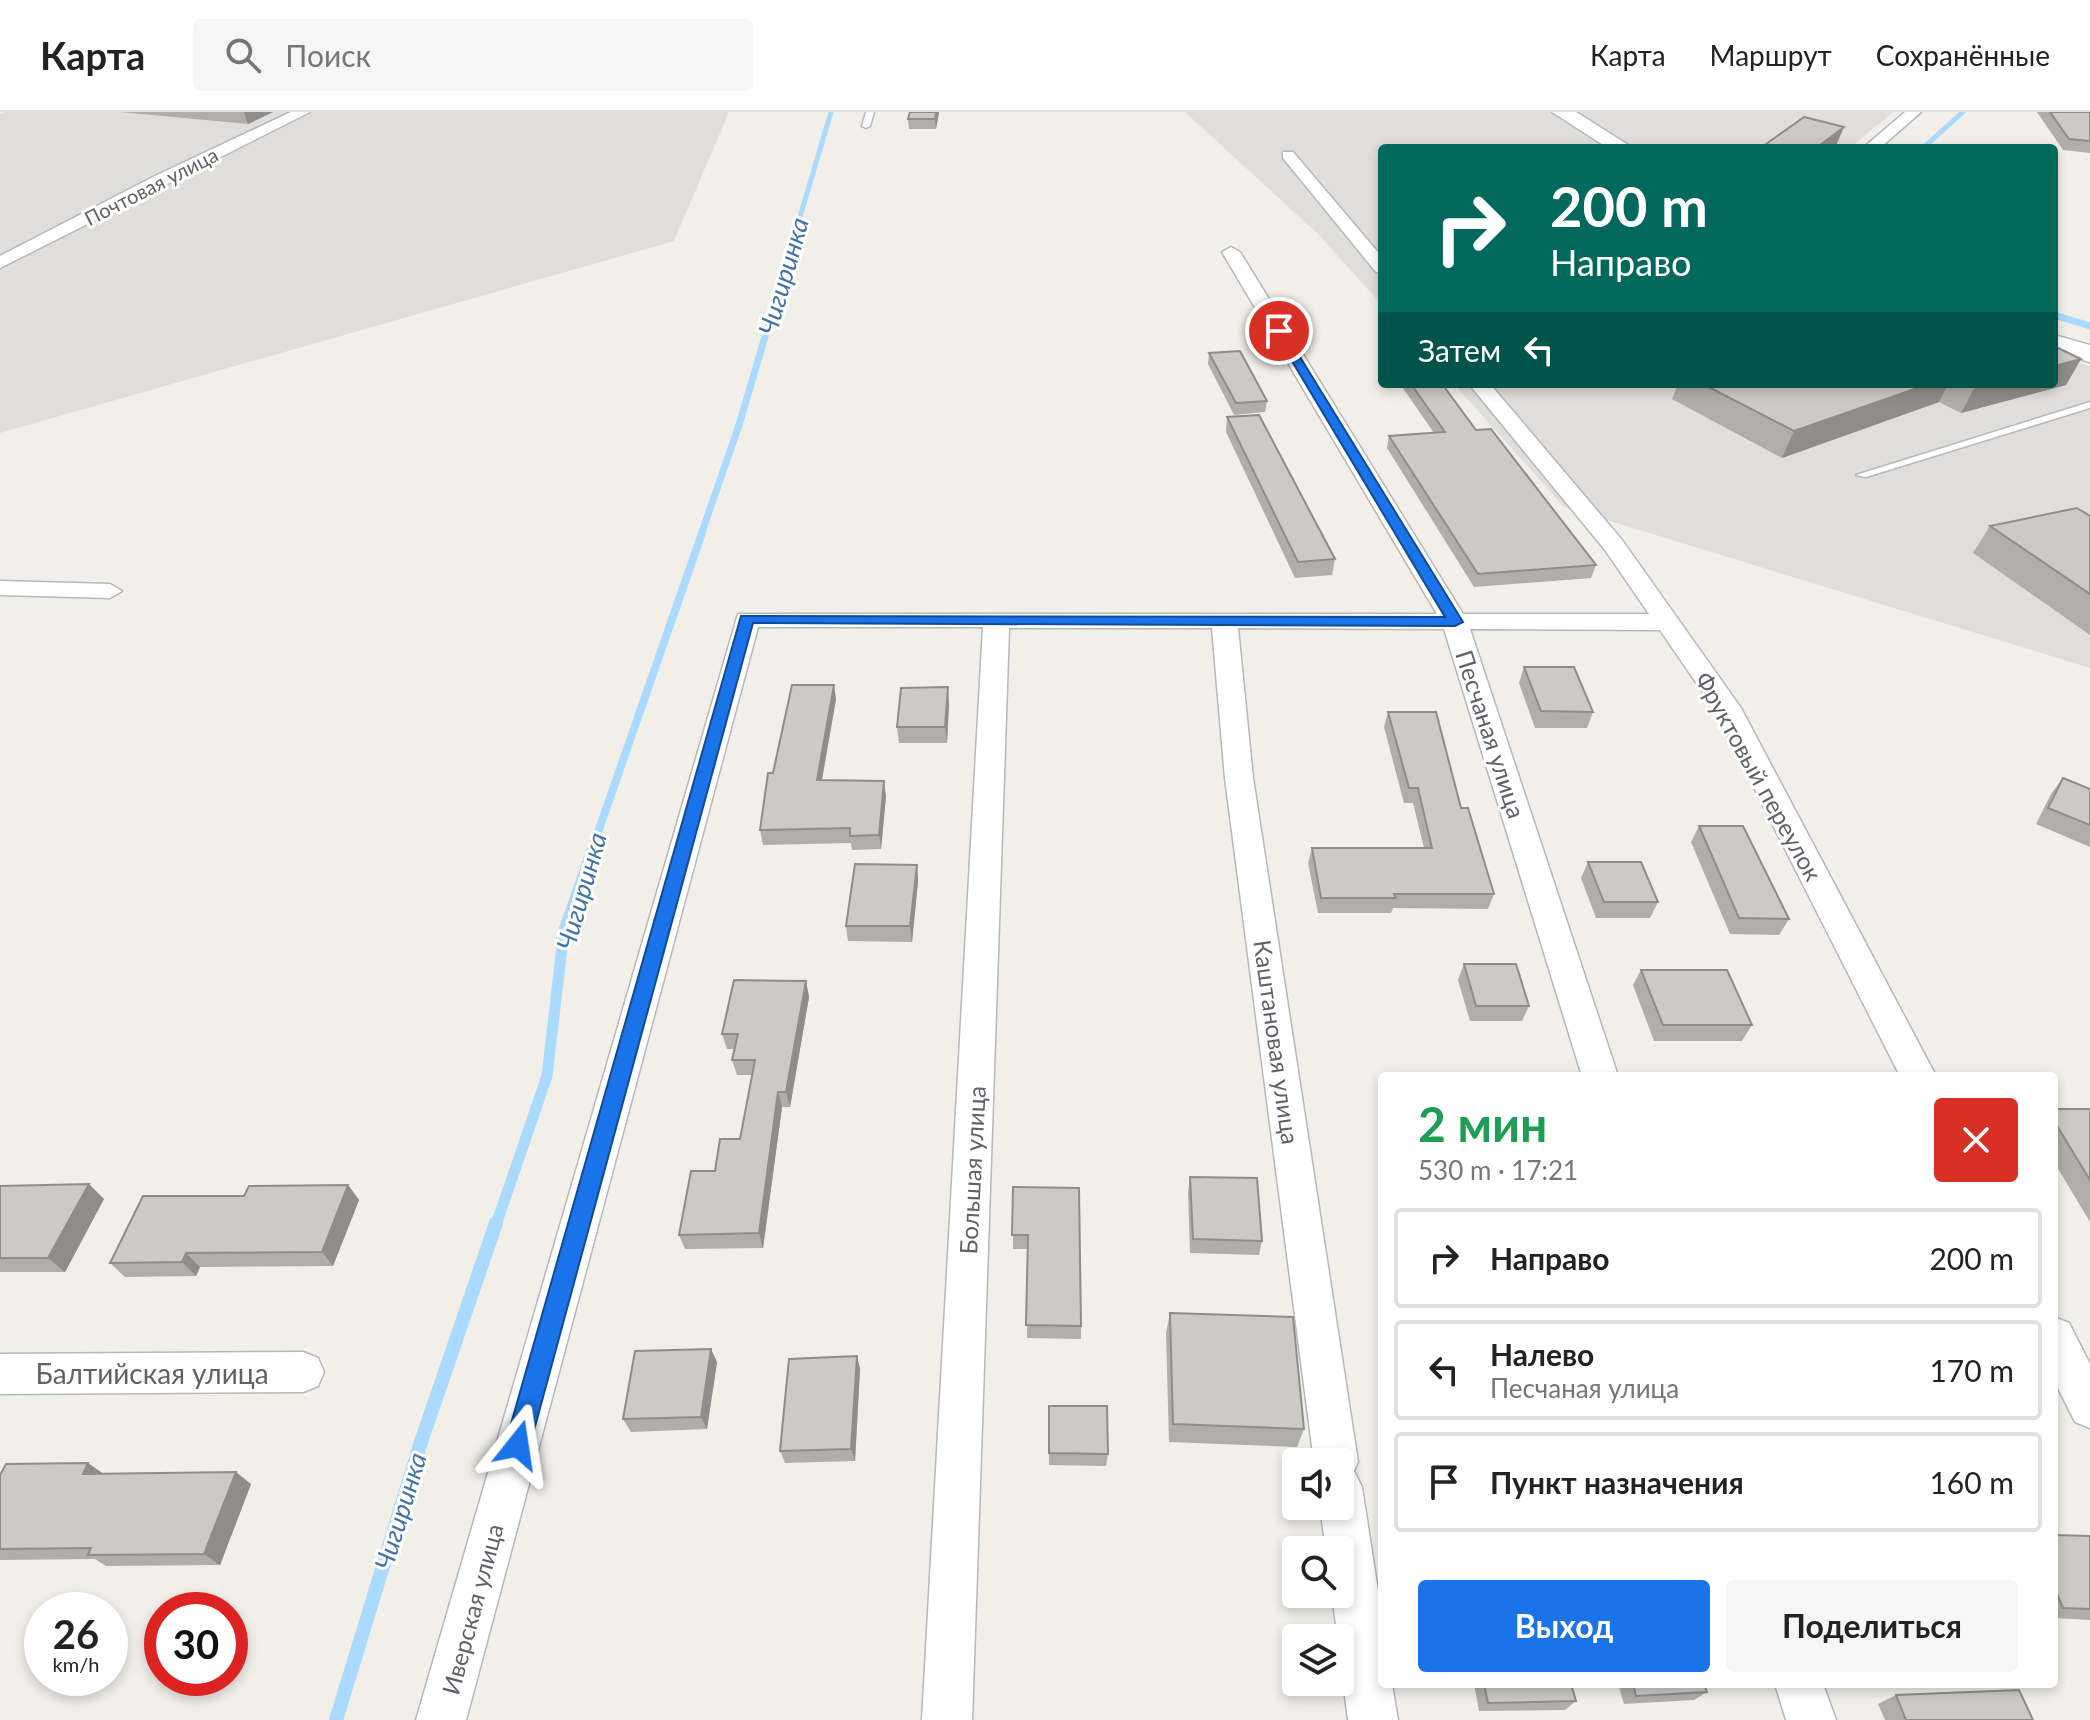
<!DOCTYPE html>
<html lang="ru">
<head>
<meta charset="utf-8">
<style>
  :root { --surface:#fff; --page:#f6f6f6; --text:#222; --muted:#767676; --line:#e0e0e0; --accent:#1a73e8 }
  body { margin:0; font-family:Lato,sans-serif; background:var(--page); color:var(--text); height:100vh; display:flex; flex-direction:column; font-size:30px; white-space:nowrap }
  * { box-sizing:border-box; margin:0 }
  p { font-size:26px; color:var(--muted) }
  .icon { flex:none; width:44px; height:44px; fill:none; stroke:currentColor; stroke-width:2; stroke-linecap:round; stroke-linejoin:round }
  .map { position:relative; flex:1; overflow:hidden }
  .details { position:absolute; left:1378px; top:960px; width:680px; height:616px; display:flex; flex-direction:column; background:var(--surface); border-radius:8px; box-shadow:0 4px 12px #0003 }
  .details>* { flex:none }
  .banner { position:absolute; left:1378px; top:32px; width:680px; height:244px; border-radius:8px; box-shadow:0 4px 12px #0003; background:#00695c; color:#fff; overflow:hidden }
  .fabs { position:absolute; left:1282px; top:1336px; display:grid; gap:16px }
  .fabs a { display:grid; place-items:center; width:72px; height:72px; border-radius:8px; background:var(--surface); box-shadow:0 4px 12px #0003; font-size:40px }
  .speed { position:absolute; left:24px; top:1480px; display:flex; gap:16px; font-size:40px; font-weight:700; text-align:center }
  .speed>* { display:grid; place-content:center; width:104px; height:104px; border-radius:50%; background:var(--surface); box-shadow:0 4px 12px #0003; line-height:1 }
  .speed small { font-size:20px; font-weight:400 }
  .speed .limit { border:12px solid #d22; background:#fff; color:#111 }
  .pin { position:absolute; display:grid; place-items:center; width:68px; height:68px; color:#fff; margin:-34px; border:4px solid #fff; border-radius:50%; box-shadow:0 2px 8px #0007 }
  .me { position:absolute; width:88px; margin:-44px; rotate:15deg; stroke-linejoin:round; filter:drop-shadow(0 0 6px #0008) }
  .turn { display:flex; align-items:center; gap:28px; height:168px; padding:0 40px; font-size:36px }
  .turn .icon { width:104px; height:104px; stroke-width:2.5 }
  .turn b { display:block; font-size:56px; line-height:68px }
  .then { display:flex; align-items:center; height:76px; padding:0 40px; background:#0003; gap:16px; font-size:30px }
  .round { display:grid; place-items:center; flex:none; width:84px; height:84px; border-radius:8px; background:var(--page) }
  .overview { display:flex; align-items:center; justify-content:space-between; height:136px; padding:0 40px }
  h1 { font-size:48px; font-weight:700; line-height:60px; color:#1e9e55 }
  .cta { display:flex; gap:16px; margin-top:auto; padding:16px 40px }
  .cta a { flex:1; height:92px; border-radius:8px; background:var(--accent); color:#fff; font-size:32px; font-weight:700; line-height:92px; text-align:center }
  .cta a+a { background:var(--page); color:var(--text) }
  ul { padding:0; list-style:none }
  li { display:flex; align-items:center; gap:24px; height:100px; margin:0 16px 12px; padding:0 24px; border:4px solid var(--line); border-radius:8px }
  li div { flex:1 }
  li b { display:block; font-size:30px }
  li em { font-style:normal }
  header { display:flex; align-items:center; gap:48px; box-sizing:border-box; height:112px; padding:0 40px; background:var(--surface); border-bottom:2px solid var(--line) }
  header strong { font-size:38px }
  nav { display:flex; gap:44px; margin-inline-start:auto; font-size:28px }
  .search { width:560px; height:72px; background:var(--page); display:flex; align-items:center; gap:20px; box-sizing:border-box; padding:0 28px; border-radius:8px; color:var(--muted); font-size:30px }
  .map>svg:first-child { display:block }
</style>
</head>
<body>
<header>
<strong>Карта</strong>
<div class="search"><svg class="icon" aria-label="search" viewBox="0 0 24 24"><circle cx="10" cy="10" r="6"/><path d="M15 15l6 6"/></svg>Поиск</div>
<nav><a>Карта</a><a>Маршрут</a><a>Сохранённые</a></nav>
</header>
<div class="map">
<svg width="2090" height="1608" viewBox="0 0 2090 1608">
  <rect width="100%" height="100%" fill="#f1efe8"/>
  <g fill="#e0deda">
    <polygon points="5,0 729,0 674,129 0,321 0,2"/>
    <polygon points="1185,0 1893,0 1850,36 1382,36 1382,193 1319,123"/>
    <polygon points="2054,242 2090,254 2090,556 1564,395 1454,272 2054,272"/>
  </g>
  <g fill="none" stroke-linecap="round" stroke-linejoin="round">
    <g stroke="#aadaff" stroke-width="5">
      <polyline points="1923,36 1963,0"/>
      <polyline points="776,186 831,0"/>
    </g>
    <g stroke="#aadaff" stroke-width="7">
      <polyline points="2054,203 2090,214"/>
      <polyline points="701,423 739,313 777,184"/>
    </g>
    <polyline stroke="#aadaff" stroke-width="8" points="596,726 702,421"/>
    <polyline stroke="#aadaff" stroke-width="11" points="496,1113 547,964 564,818 597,724"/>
    <polyline stroke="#aadaff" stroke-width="14" points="336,1608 420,1333 496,1111"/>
    <g stroke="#b5b8bc" stroke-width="3">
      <g id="lane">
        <polygon points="866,0 874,0 870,14 866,16 862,14"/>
        <polygon points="2090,290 2090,296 1866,365 1856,363"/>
      </g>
    </g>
    <g stroke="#b5b8bc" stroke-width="3">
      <g id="street">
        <polygon points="291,0 310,0 0,156 0,144 155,64"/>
        <polygon points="1905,0 1921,0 1880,36 1863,36"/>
        <polygon points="1283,40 1293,40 1382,145 1382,161 1376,160 1283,46"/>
        <polygon points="1231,135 1240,140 1463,502 1649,502 1605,438 1469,272 1490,272 1622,428 1741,596 1936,964 1900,964 1714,597 1660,518 1470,517 1618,964 1582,964 1444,517 1238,516 1253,666 1358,1350 1354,1359 1362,1375 1382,1505 1382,1572 1392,1572 1398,1608 1348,1608 1332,1482 1340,1482 1340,1438 1326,1438 1320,1394 1340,1394 1340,1350 1314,1350 1225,666 1212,516 1009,516 972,1608 922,1608 983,515 758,515 466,1608 416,1608 738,502 1437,502 1222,140"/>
        <polygon points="0,469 110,472 122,479 110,486 0,483"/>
        <polygon points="2054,1205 2069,1211 2090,1252 2090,1316 2075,1310 2054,1268"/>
        <polygon points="303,1240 318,1246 324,1260 318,1274 303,1280 0,1282 0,1242"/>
        <polygon points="1775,1572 1823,1572 1836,1608 1786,1608"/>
      </g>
    </g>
    <g stroke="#b6babf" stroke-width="3">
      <g id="secondary">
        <polygon points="1552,0 1576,0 1633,36 1608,36"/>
        <polygon points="2054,223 2090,233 2090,250 2054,240"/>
      </g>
    </g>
    <use href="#lane" fill="#fff" fill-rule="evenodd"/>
    <use href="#street" fill="#fff" fill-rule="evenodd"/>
    <use href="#secondary" fill="#fff" fill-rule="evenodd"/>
  </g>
  <g fill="#afaea9">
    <polygon points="120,0 273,0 248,12"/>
    <polygon points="939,0 936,17 909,17 908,7"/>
    <polygon points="2037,0 2090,0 2090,41 2063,38"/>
    <polygon points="1766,32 1836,34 1833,36 1764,36"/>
    <polygon points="1209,241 1267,289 1265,300 1234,303 1208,252"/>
    <polygon points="2081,247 2066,273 1961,301 1939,290 1782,346 1672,287 1678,272 2054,272"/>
    <polygon points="1400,272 1442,272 1476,318 1596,453 1591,466 1474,475 1387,336 1389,324 1434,321"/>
    <polygon points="1227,305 1335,447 1332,463 1295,466 1226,320"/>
    <polygon points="2090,404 2090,523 1973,441 1990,414"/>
    <polygon points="1524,555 1593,600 1587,616 1535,616 1519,571"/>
    <polygon points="836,587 822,669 886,684 881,737 852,738 851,731 763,733 760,718 773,661"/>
    <polygon points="949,591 947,631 899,631 897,615"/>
    <polygon points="1388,600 1461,696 1494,782 1488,797 1393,796 1391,801 1318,801 1308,751 1312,736 1424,736 1413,691 1404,691 1384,615"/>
    <polygon points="2063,666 2090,677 2090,735 2036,712 2051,682"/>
    <polygon points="1699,714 1789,807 1779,823 1730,822 1691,730"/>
    <polygon points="1588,750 1658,790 1650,806 1596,806 1581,766"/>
    <polygon points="917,753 918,769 912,830 848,829 846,814"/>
    <polygon points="1464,852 1529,894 1522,909 1470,909 1458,868"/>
    <polygon points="1641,858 1752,913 1742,929 1654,929 1633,873"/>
    <polygon points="806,869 809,885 790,995 782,995 763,1136 685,1137 679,1123 715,1059 740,1027 752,963 737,963 732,948 735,937 727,937 722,922"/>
    <polygon points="2054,997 2090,997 2090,1110 2054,1050"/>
    <polygon points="1190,1065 1262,1129 1259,1143 1190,1141 1188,1079"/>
    <polygon points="348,1073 359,1088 333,1154 200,1155 196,1164 125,1165 110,1151 244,1084"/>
    <polygon points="0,1074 104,1087 65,1160 0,1160"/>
    <polygon points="1013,1075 1081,1214 1081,1227 1027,1226 1028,1137 1013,1137"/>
    <polygon points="1170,1201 1304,1317 1297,1335 1169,1330 1166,1221"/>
    <polygon points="857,1244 860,1257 855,1349 785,1351 780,1339"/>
    <polygon points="717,1250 707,1317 631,1320 623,1307"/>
    <polygon points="1049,1294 1108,1342 1106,1354 1049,1353"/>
    <polygon points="88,1351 103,1362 251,1372 220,1453 106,1454 95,1447 0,1448 0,1363"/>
    <polygon points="2054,1423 2090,1424 2090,1508 2054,1506"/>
    <polygon points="1474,1572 1571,1572 1576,1589 1565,1598 1479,1599"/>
    <polygon points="1618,1572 1704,1572 1707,1580 1694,1588 1624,1592"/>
    <polygon points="1896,1583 2033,1608 1885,1608 1878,1592"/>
  </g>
  <g fill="#8f8d8a">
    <polygon points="244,0 273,0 248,12"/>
    <polygon points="936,0 939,0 936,17 935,7"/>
    <polygon points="1844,15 1836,34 1833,36 1816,36"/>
    <polygon points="2081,247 2066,273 1961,301 1975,275 1987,272 2054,272 2054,254"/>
    <polygon points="1929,272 1948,272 1939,290 1782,346 1794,319"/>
    <polygon points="834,573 836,587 819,683 817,668"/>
    <polygon points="948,575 949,591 947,631 945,615"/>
    <polygon points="884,669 886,684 881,737 879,723"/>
    <polygon points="917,753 918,769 912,830 910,814"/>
    <polygon points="806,869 809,885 790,995 786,980"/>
    <polygon points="778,980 782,995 763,1136 759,1121"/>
    <polygon points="89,1072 104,1087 65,1160 48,1146"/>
    <polygon points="348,1073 359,1088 333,1154 322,1140"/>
    <polygon points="186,1141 200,1155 196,1164 182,1150"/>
    <polygon points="711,1237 717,1250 707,1317 701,1305"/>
    <polygon points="857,1244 860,1257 855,1349 851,1337"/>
    <polygon points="88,1351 105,1363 83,1362"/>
    <polygon points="236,1360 251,1372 220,1453 204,1442"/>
  </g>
  <g fill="#cccac5" stroke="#8f8d8a" stroke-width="2">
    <polygon points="910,0 936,0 935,7 908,7"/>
    <polygon points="2050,0 2090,0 2090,29 2069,27"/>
    <polygon points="1804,5 1844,15 1816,36 1782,36 1766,32"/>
    <polygon points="2054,234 2081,247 2054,254"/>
    <polygon points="1240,239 1267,289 1236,291 1209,241"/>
    <polygon points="1411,272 1442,272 1476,318 1491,317 1596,453 1478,462 1389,324 1445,320"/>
    <polygon points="1703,272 1929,272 1794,319"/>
    <polygon points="1968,272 1987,272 1975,275"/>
    <polygon points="1259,303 1335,447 1298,450 1227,305"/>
    <polygon points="2077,396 2090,404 2090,482 1990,414"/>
    <polygon points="1524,555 1574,555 1593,600 1541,599"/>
    <polygon points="792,573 834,573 817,668 884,669 879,723 850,724 850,716 760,718 768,661 773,661"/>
    <polygon points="948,575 945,615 897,615 901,576"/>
    <polygon points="1388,600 1436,600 1461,696 1468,696 1494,782 1394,782 1396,786 1321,786 1312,736 1432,736 1418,676 1409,676"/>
    <polygon points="2063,666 2090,677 2090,713 2048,696"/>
    <polygon points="1699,714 1743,714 1789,807 1739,806"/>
    <polygon points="1588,750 1641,750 1658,790 1604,790"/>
    <polygon points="855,752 917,753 910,814 846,814"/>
    <polygon points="1464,852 1516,852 1529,894 1476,894"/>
    <polygon points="1641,858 1727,858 1752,913 1663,913"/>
    <polygon points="734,868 806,869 786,980 778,980 759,1121 679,1123 691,1059 715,1059 720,1027 740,1027 755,948 732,948 738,922 722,922"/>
    <polygon points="2054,997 2090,997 2090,1068 2054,1009"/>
    <polygon points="1190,1065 1257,1066 1262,1129 1193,1127"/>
    <polygon points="89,1072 48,1146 0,1146 0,1074"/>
    <polygon points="348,1073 322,1140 186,1141 182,1150 110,1151 143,1084 244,1084 249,1074"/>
    <polygon points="1013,1075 1079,1076 1081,1214 1026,1213 1028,1123 1012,1123"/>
    <polygon points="1170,1201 1293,1205 1304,1317 1173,1312"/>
    <polygon points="711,1237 701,1305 623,1307 635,1239"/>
    <polygon points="857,1244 851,1337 780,1339 789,1247"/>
    <polygon points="1049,1294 1107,1294 1108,1342 1049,1341"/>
    <polygon points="88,1351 83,1362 236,1360 204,1442 88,1443 91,1436 0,1437 0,1363 6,1352"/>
    <polygon points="2054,1423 2090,1424 2090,1497 2063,1496 2054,1475"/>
    <polygon points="1484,1572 1571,1572 1576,1589 1488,1591"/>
    <polygon points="1633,1572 1704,1572 1707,1580 1636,1584"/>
    <polygon points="2019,1578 2033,1608 1906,1608 1896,1583"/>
  </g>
  <polygon fill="#1a73e8" stroke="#114b97" stroke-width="2" points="1279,216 1284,219 1463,510 1455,514 753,511 530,1333 527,1341 518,1345 509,1341 505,1333 741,504 1445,505 1274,219"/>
  <g text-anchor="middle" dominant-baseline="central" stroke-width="6" stroke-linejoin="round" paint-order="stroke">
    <g font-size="20" fill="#5f6368" stroke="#fff">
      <text transform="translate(151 74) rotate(-27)">Почтовая улица</text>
    </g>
    <g font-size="24" fill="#5f6368" stroke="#fff">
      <text transform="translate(1491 622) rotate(72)">Песчаная улица</text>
      <text transform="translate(1759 664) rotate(61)">Фруктовый переулок</text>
      <text transform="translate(1277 930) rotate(82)">Каштановая улица</text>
      <text transform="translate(972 1058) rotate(-87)">Большая улица</text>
      <text transform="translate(472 1497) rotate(-75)">Иверская улица</text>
    </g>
    <g font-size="26" font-style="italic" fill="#4174aa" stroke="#fff">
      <text transform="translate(783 164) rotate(-74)">Чигиринка</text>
      <text transform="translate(581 779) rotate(-74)">Чигиринка</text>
      <text transform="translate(400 1399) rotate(-73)">Чигиринка</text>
    </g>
    <g font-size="28" fill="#5f6368" stroke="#fff">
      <text x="152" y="1261">Балтийская улица</text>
    </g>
  </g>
</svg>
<div class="fabs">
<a><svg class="icon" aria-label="sound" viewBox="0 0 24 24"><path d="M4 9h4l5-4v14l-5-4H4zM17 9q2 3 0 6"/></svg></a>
<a><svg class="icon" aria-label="search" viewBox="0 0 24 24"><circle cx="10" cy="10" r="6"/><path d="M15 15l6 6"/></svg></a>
<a><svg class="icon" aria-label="layers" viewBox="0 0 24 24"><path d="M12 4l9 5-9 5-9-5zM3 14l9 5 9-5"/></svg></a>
</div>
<div class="speed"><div>26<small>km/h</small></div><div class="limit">30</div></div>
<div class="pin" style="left:1279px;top:219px;background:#d93025"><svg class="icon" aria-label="arrive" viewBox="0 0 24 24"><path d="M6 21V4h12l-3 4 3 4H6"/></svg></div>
<svg class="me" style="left:518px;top:1333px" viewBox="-20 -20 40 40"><path d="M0-17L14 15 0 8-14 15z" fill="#1a73e8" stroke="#fff" stroke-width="4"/></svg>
<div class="banner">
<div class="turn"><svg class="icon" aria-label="right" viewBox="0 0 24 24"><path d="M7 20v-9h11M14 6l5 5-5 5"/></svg><div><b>200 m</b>Направо</div></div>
<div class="then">Затем<svg class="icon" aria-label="left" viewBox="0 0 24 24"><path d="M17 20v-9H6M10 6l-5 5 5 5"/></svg></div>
</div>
<section class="details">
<div class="overview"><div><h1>2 мин</h1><p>530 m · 17:21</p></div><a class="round" style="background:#d93025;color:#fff"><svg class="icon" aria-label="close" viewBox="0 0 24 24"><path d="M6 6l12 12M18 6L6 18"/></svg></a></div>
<ul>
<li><svg class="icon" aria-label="right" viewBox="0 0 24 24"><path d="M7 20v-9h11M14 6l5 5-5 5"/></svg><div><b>Направо</b></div><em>200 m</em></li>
<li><svg class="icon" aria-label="left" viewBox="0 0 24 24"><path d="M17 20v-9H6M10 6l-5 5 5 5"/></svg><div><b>Налево</b><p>Песчаная улица</p></div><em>170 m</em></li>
<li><svg class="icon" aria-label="arrive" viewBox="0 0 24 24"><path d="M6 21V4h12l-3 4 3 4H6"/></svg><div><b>Пункт назначения</b></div><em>160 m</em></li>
</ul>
<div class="cta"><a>Выход</a><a>Поделиться</a></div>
</section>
</div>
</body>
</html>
